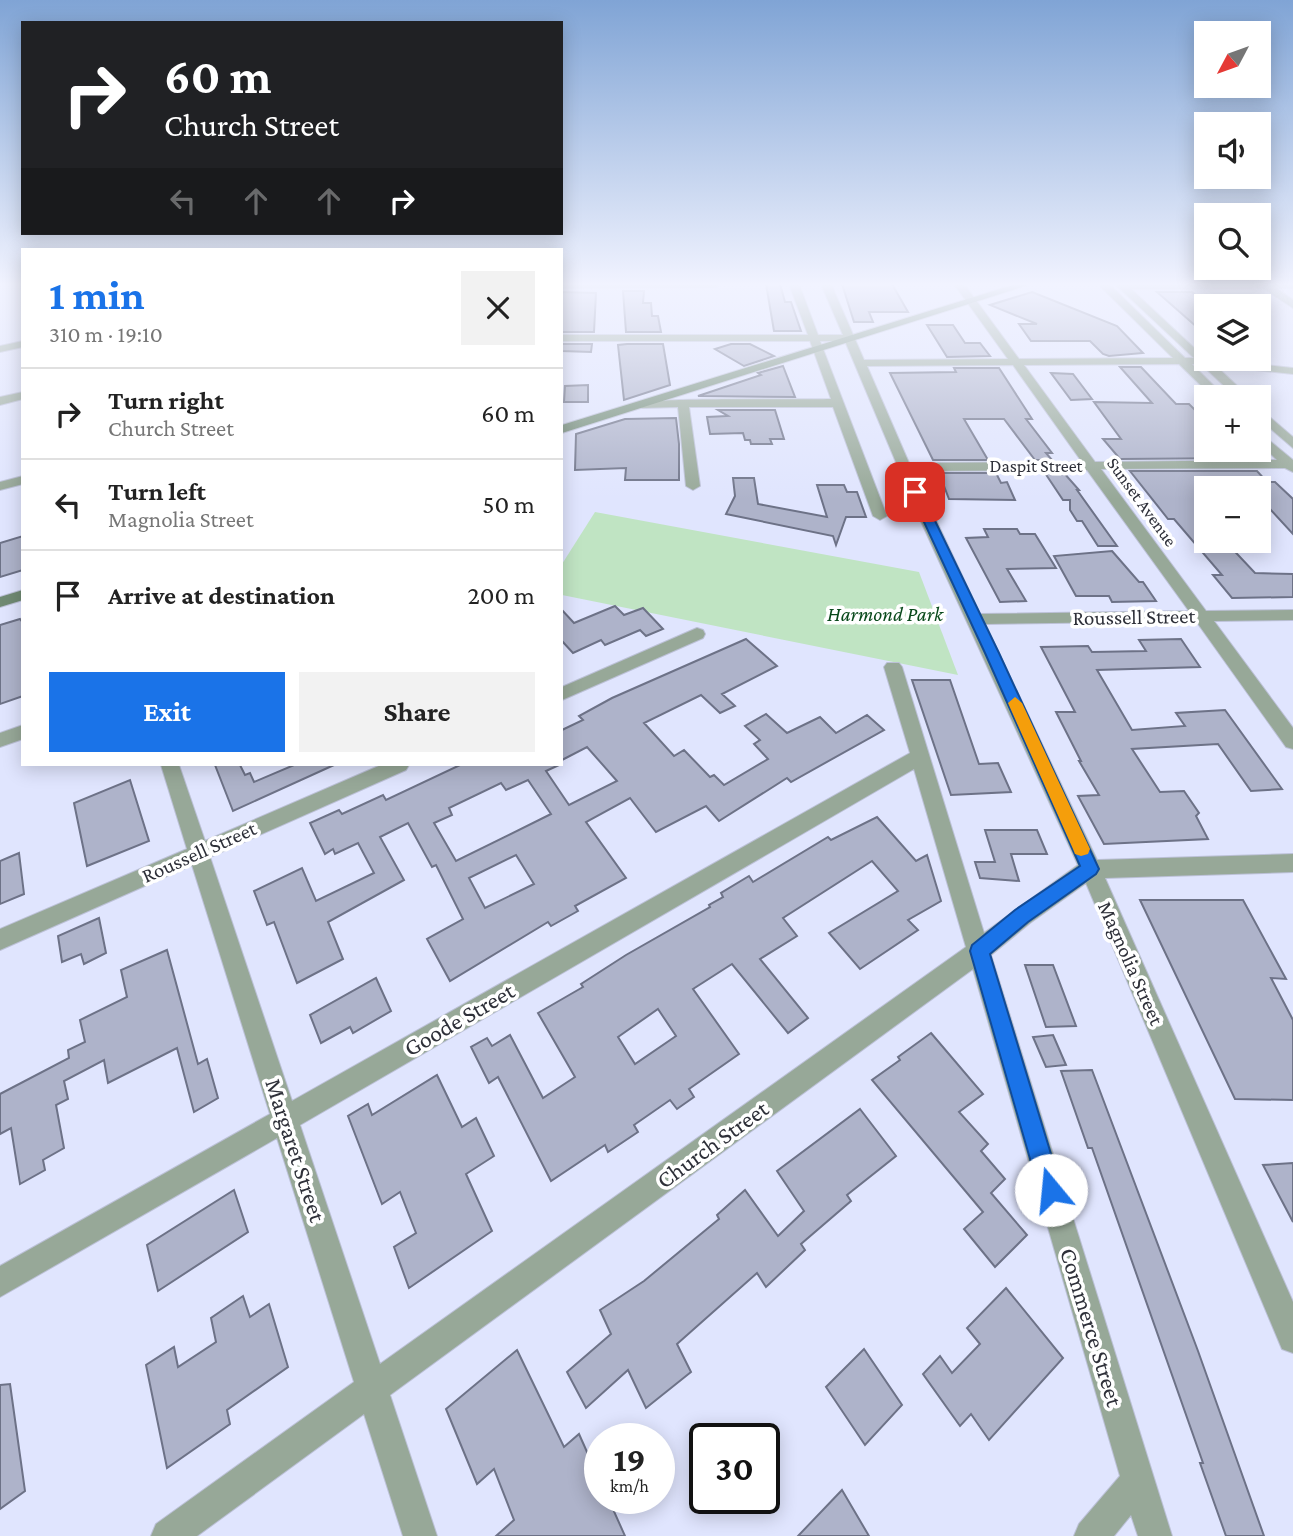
<!DOCTYPE html>
<html lang="en">
<head>
<meta charset="utf-8">
<style>
  :root { --surface:#fff; --page:#f2f2f2; --text:#222; --muted:#767676; --line:#e0e0e0; --accent:#1a73e8 }
  body { margin:0; font-family:"Crimson Pro",serif; background:var(--page); color:var(--text); height:100vh; display:flex; flex-direction:column; font-size:26px; white-space:nowrap }
  * { box-sizing:border-box; margin:0 }
  p { font-size:23px; color:var(--muted) }
  .icon { flex:none; width:38px; height:38px; fill:none; stroke:currentColor; stroke-width:2; stroke-linecap:round; stroke-linejoin:round }
  .map { position:relative; flex:1; overflow:hidden }
  .sheet { position:absolute; left:21px; top:248px; width:542px; height:518px; display:flex; flex-direction:column; background:var(--surface); border-radius:0px; box-shadow:0 4px 18px #0003 }
  .sheet>* { flex:none }
  .top-card { position:absolute; left:21px; top:21px; width:542px; height:214px; border-radius:0px; box-shadow:0 4px 18px #0003; background:#202124; color:#fff; overflow:hidden }
  .needle { width:46px; rotate:229deg }
  .tools { position:absolute; left:1194px; top:21px; display:grid; gap:14px }
  .tools a { display:grid; place-items:center; width:77px; height:77px; border-radius:0px; background:var(--surface); box-shadow:0 4px 18px #0003; font-size:35px }
  .speed { position:absolute; left:584px; top:1423px; display:flex; gap:14px; font-size:35px; font-weight:700; text-align:center }
  .speed>* { display:grid; place-content:center; width:91px; height:91px; border-radius:50%; background:var(--surface); box-shadow:0 4px 18px #0003; line-height:1 }
  .speed small { font-size:18px; font-weight:400 }
  .speed .limit { border:4px solid #111; border-radius:10px; background:#fff; color:#111 }
  .pin { position:absolute; display:grid; place-items:center; width:60px; height:60px; color:#fff; margin:-30px; border-radius:14px; box-shadow:0 4px 10px #0006 }
  .me { position:absolute; width:77px; margin:-38px; rotate:343deg; stroke-linejoin:round; filter:drop-shadow(0 0 5px #0008) }
  .turn { display:flex; align-items:center; gap:24px; height:147px; padding:0 28px; font-size:32px }
  .turn .icon { width:91px; height:91px; stroke-width:2.5 }
  .turn b { display:block; font-size:49px; line-height:60px }
  .lanes { display:flex; align-items:center; height:66px; padding:0 28px; background:#0003; justify-content:center; gap:35px; direction:ltr }
  .lanes .off { opacity:.35 }
  .round { display:grid; place-items:center; flex:none; width:74px; height:74px; border-radius:0px; background:var(--page) }
  .overview { display:flex; align-items:center; justify-content:space-between; height:119px; padding:0 28px }
  h1 { font-size:42px; font-weight:700; line-height:52px; color:var(--accent) }
  .cta { display:flex; gap:14px; margin-top:auto; padding:14px 28px }
  .cta a { flex:1; height:80px; border-radius:0px; background:var(--accent); color:#fff; font-size:28px; font-weight:700; line-height:80px; text-align:center }
  .cta a+a { background:var(--page); color:var(--text) }
  ul { padding:0; list-style:none }
  li { display:flex; align-items:center; gap:21px; height:91px; padding:0 28px; border-top:2px solid var(--line) }
  li div { flex:1 }
  li b { display:block; font-size:26px }
  li em { font-style:normal }
  .map>svg:first-child { display:block }
</style>
</head>
<body>
<div class="map">
<svg width="1293" height="1536" viewBox="0 0 1293 1536">
  <rect width="100%" height="100%" fill="#e0e5fe"/>
  <polygon fill="#c0e4c3" points="595,512 919,572 958,675 562,595 562,564"/>
  <g fill="#aeb3ca" stroke="#6d7287" stroke-width="2" fill-rule="evenodd">
    <polygon points="766,284 780,284 785,302 791,302 801,331 774,331"/>
    <polygon points="842,284 892,284 908,312 869,312 873,322 854,322"/>
    <polygon points="623,291 644,291 643,303 651,303 652,316 658,316 661,332 626,332"/>
    <polygon points="562,292 596,293 594,332 562,332"/>
    <polygon points="1032,292 1117,326 1143,353 1109,356 1103,354 1090,341 1031,341 1019,324 1037,324 990,305"/>
    <polygon points="1157,292 1192,292 1206,304 1206,335"/>
    <polygon points="927,325 953,325 965,343 980,343 990,356 947,357"/>
    <polygon points="562,344 592,344 591,352 562,351"/>
    <polygon points="627,344 663,344 670,385 624,400 618,345"/>
    <polygon points="731,344 750,344 774,356 744,366 715,349"/>
    <polygon points="783,366 795,397 698,396 761,375 758,373"/>
    <polygon points="1120,367 1141,367 1176,404 1189,404 1206,421 1206,450 1236,450 1244,458 1120,459 1103,439 1121,439 1094,402 1152,403"/>
    <polygon points="954,368 999,368 1032,419 1026,419 1052,453 1046,453 1052,460 1035,460 1004,419 964,419 988,460 933,460 890,373 956,372"/>
    <polygon points="1051,373 1073,374 1092,399 1071,400"/>
    <polygon points="588,385 588,402 564,402 565,386"/>
    <polygon points="718,410 775,410 784,439 770,439 772,444 751,444 750,440 745,440 743,433 710,434 707,417 728,416"/>
    <polygon points="676,418 679,444 679,480 625,480 626,468 575,470 576,434 625,419"/>
    <polygon points="1130,471 1257,471 1267,482 1275,482 1293,499 1293,534 1258,496 1258,488 1206,488 1206,541 1225,541 1255,573 1293,574 1293,597 1232,598 1213,575 1222,575 1174,519 1168,519"/>
    <polygon points="939,473 996,473 1001,483 1007,482 1015,500 949,499"/>
    <polygon points="1045,473 1064,473 1079,490 1077,490 1117,546 1098,546 1082,521 1077,521 1070,510 1070,500 1063,500"/>
    <polygon points="733,478 754,478 758,504 827,517 817,485 844,485 847,492 857,492 866,517 846,517 836,545 833,536 726,514 735,496"/>
    <polygon points="984,529 1017,529 1020,534 1035,534 1056,568 1007,569 1026,601 1000,602 966,538 988,537"/>
    <polygon points="23,536 23,570 0,577 0,543"/>
    <polygon points="1112,551 1139,582 1143,582 1156,601 1112,602 1109,596 1076,596 1054,556"/>
    <polygon points="615,606 624,615 643,608 663,629 646,636 640,630 605,645 601,640 573,653 562,641 562,610 574,623"/>
    <polygon points="20,619 23,623 23,696 0,704 0,625"/>
    <path d="M746,639L777,666L722,694L735,706L720,713L701,695L644,723L674,756L684,750L710,777L714,775L724,785L768,759L754,744L760,740L745,726L766,714L787,733L820,717L836,733L867,715L884,730L791,782L787,778L719,821L706,806L656,832L630,798L586,822L626,878L575,906L578,911L551,926L548,922L450,981L427,939L463,919L436,865L432,867L408,823L380,837L404,880L328,922L343,959L297,983L274,922L267,925L254,891L302,868L316,901L374,873L358,843L335,854L333,849L325,854L310,823L339,810L342,814L383,795L386,800L460,765H559L546,771L569,805L617,781L587,747L562,760V730L583,720L579,716L612,698ZM528,780L551,814L456,861L434,823L452,815L449,808L501,783L506,790ZM516,855L534,884L485,908L469,878Z"/>
    <polygon points="1181,639 1200,667 1097,670 1132,730 1185,726 1176,713 1225,710 1282,789 1251,791 1218,744 1132,749 1160,792 1184,791 1199,813 1196,816 1208,839 1104,844 1078,796 1099,795 1079,761 1081,761 1056,712 1075,712 1041,647 1088,646 1092,652 1146,651 1139,640"/>
    <polygon points="912,680 950,680 979,764 998,763 1011,792 951,795"/>
    <polygon points="215,765 240,765 245,775 250,773 254,782 294,765 334,765 233,811"/>
    <polygon points="130,780 149,841 87,866 74,803"/>
    <path d="M877,817L916,861L927,855L941,901L908,920L918,930L860,969L829,933L898,891L872,861L783,918L797,936L760,959L808,1018L788,1033L732,964L693,989L739,1054L689,1089L694,1097L677,1109L670,1100L634,1125L638,1132L608,1152L605,1145L551,1181L498,1077L489,1083L471,1047L487,1038L492,1046L510,1035L543,1098L575,1077L538,1013L583,987L581,984L626,955L710,907L709,905L723,897L721,893L749,876L753,882L828,837L831,840ZM658,1009L676,1036L635,1064L618,1037Z"/>
    <polygon points="985,830 1037,830 1047,854 1011,854 1019,881 980,878 975,862 995,862"/>
    <polygon points="19,853 24,894 0,904 0,861"/>
    <polygon points="1140,900 1243,900 1286,979 1271,978 1293,1020 1293,1100 1235,1099"/>
    <polygon points="99,918 106,953 84,964 81,954 62,962 58,936"/>
    <polygon points="167,950 198,1064 207,1059 218,1098 194,1112 177,1048 108,1083 104,1060 64,1081 68,1099 56,1105 64,1148 43,1160 45,1170 20,1184 11,1128 0,1134 0,1094 69,1058 68,1050 85,1042 80,1020 127,997 121,970"/>
    <polygon points="1025,965 1053,965 1076,1026 1046,1027"/>
    <polygon points="376,978 391,1011 353,1033 350,1027 321,1043 310,1015"/>
    <polygon points="931,1033 983,1094 959,1112 988,1144 981,1151 1005,1179 991,1193 1027,1235 995,1267 964,1229 983,1212 872,1080 900,1060 898,1057"/>
    <polygon points="1053,1035 1066,1065 1046,1067 1033,1037"/>
    <polygon points="1092,1070 1198,1351 1264,1536 1226,1536 1200,1463 1203,1463 1092,1148 1088,1148 1061,1071"/>
    <polygon points="437,1075 462,1127 476,1118 494,1156 466,1174 492,1231 409,1288 394,1247 416,1233 400,1192 382,1204 348,1116 368,1104 372,1115"/>
    <polygon points="860,1109 896,1156 847,1195 851,1201 801,1244 805,1250 766,1287 757,1273 677,1344 691,1372 646,1408 628,1370 586,1408 567,1372 611,1334 600,1310 644,1281 719,1219 717,1215 745,1190 778,1236 804,1211 777,1171"/>
    <polygon points="1293,1163 1293,1222 1263,1165"/>
    <polygon points="234,1190 248,1232 158,1291 147,1245"/>
    <polygon points="1006,1288 1063,1358 989,1440 971,1414 960,1426 923,1374 940,1356 952,1373 980,1344 967,1328"/>
    <polygon points="243,1296 250,1317 269,1304 288,1367 227,1410 230,1424 167,1468 146,1365 174,1347 178,1367 216,1342 211,1318"/>
    <polygon points="864,1349 902,1405 865,1445 826,1387"/>
    <polygon points="517,1350 564,1447 579,1434 600,1481 600,1498 608,1498 625,1536 496,1536 514,1520 494,1469 477,1484 446,1409"/>
    <polygon points="10,1384 25,1491 0,1509 0,1385"/>
    <polygon points="842,1490 869,1536 798,1536"/>
  </g>
  <g fill="none" stroke-linecap="round" stroke-linejoin="round">
    <g stroke="#bcc1d7" stroke-width="2">
      <g id="minor">
        <polygon points="562,284 721,284 716,287 562,288"/>
        <path d="M789,284H799L818,335H843L821,284H831L864,360L1008,359L954,284H964L1019,359L1173,358L1098,284H1109L1185,358H1194L1115,284H1293V288H1276L1293,300V308L1263,288L1131,289L1206,359L1293,368V374L1216,366L1249,397H1236L1202,365L1192,364L1225,397H1213L1179,364L1024,365L1095,462L1277,460L1258,442V431L1293,460V472L1285,468L1101,469L1206,611L1293,610V620L1214,621L1293,728V749L1286,747L1196,621L985,624L1097,860L1293,854V872L1105,878L1293,1302V1353L1282,1349L1086,883L1030,923L991,955L1172,1536H1138L1131,1515L1114,1536H1074L1079,1524L1120,1476L973,969L390,1395L437,1536H403L364,1414L197,1536H151L156,1524L354,1382L277,1138L0,1297V1266L270,1114L192,865L0,950V929L187,849L161,765H179L205,841L381,765H409L406,770L210,857L292,1101L910,753L884,667L887,663H899L902,667L984,933L1078,865L919,517L845,341H820L887,516L880,520L873,516L833,407H689L700,486L693,490L686,486L678,407L642,408L636,404C646,397 805,400 831,399L810,341H562V335H808ZM1013,365L1082,462L909,463L867,366ZM1087,470L1189,611L980,614L913,471ZM914,769L966,947L380,1364L300,1125Z"/>
        <polygon points="23,341 23,347 0,352 0,346"/>
        <polygon points="23,392 23,399 0,405 0,397"/>
        <polygon points="1258,407 1293,437 1293,448 1258,418"/>
        <polygon points="23,476 23,484 0,490 0,482"/>
        <polygon points="697,628 703,630 705,634 703,638 562,700 562,687"/>
        <polygon points="23,725 23,739 0,747 0,733"/>
      </g>
    </g>
    <g stroke="#bcc1d7" stroke-width="2">
      <g id="secondary">
        <polygon points="1016,284 1031,284 562,433 562,425"/>
        <polygon points="23,590 23,600 0,607 0,597"/>
      </g>
    </g>
    <use href="#minor" fill="#97a898" fill-rule="evenodd"/>
    <use href="#secondary" fill="#708a73" fill-rule="evenodd"/>
  </g>
  <linearGradient id="sky" x2="0" y2="1"><stop stop-color="#80a4d5"/><stop offset="0.57" stop-color="#f1f3ff"/><stop offset="1" stop-color="#f1f3ff" stop-opacity="0"/></linearGradient>
  <rect width="1293" height="499" fill="url(#sky)"/>
  <polygon fill="#1a73e8" stroke="#114b97" stroke-width="2" points="915,489 921,492 999,653 1099,869 1096,874 1028,922 990,954 1062,1190 1059,1198 1051,1201 1043,1198 1039,1190 970,951 972,945 1015,910 1080,866 985,653 910,492"/>
  <polygon fill="#f59e0b" points="1015,697 1022,703 1090,849 1088,854 1081,856 1075,854 1073,849 1008,703"/>
  <g text-anchor="middle" dominant-baseline="central" stroke-width="7" stroke-linejoin="round" paint-order="stroke">
    <g font-size="18" fill="#2e3039" stroke="#fff">
      <text x="1036" y="466">Daspit Street</text>
      <text transform="translate(1142 502) rotate(54)">Sunset Avenue</text>
    </g>
    <g font-size="21" font-style="italic" fill="#09491b" stroke="#fff">
      <text x="885" y="614">Harmond Park</text>
    </g>
    <g font-size="21" fill="#2e3039" stroke="#fff">
      <text transform="translate(1134 617) rotate(-1)">Roussell Street</text>
      <text transform="translate(199 852) rotate(-24)">Roussell Street</text>
      <text transform="translate(1131 963) rotate(66)">Magnolia Street</text>
    </g>
    <g font-size="24" fill="#2e3039" stroke="#fff">
      <text transform="translate(459 1019) rotate(-30)">Goode Street</text>
      <text transform="translate(712 1144) rotate(-36)">Church Street</text>
      <text transform="translate(296 1150) rotate(72)">Margaret Street</text>
      <text transform="translate(1092 1327) rotate(73)">Commerce Street</text>
    </g>
  </g>
</svg>
<div class="tools">
<a><svg class="needle" viewBox="-14 -14 28 28"><path d="M0-13l5 13h-10z" fill="#e53935"/><path d="M0 13l5-13h-10z" fill="#767676"/></svg></a>
<a><svg class="icon" aria-label="sound" viewBox="0 0 24 24"><path d="M4 9h4l5-4v14l-5-4H4zM17 9q2 3 0 6"/></svg></a>
<a><svg class="icon" aria-label="search" viewBox="0 0 24 24"><circle cx="10" cy="10" r="6"/><path d="M15 15l6 6"/></svg></a>
<a><svg class="icon" aria-label="layers" viewBox="0 0 24 24"><path d="M12 4l9 5-9 5-9-5zM3 14l9 5 9-5"/></svg></a>
<a>+</a>
<a>−</a>
</div>
<div class="speed"><div>19<small>km/h</small></div><div class="limit">30</div></div>
<div class="pin" style="left:915px;top:492px;background:#d93025"><svg class="icon" aria-label="arrive" viewBox="0 0 24 24"><path d="M6 21V4h12l-3 4 3 4H6"/></svg></div>
<svg class="me" style="left:1051px;top:1190px" viewBox="-20 -20 40 40"><circle r="19" fill="#fff"/><path d="M0-13L10 11 0 6-10 11z" fill="#1a73e8"/></svg>
<div class="top-card">
<div class="turn"><svg class="icon" aria-label="right" viewBox="0 0 24 24"><path d="M7 20v-9h11M14 6l5 5-5 5"/></svg><div><b>60 m</b>Church Street</div></div>
<div class="lanes"><svg class="icon off" aria-label="left" viewBox="0 0 24 24"><path d="M17 20v-9H6M10 6l-5 5 5 5"/></svg><svg class="icon off" aria-label="ahead" viewBox="0 0 24 24"><path d="M12 20V5M6 11l6-6 6 6"/></svg><svg class="icon off" aria-label="ahead" viewBox="0 0 24 24"><path d="M12 20V5M6 11l6-6 6 6"/></svg><svg class="icon" aria-label="right" viewBox="0 0 24 24"><path d="M7 20v-9h11M14 6l5 5-5 5"/></svg></div>
</div>
<section class="sheet">
<div class="overview"><div><h1>1 min</h1><p>310 m · 19:10</p></div><a class="round"><svg class="icon" aria-label="close" viewBox="0 0 24 24"><path d="M6 6l12 12M18 6L6 18"/></svg></a></div>
<ul>
<li><svg class="icon" aria-label="right" viewBox="0 0 24 24"><path d="M7 20v-9h11M14 6l5 5-5 5"/></svg><div><b>Turn right</b><p>Church Street</p></div><em>60 m</em></li>
<li><svg class="icon" aria-label="left" viewBox="0 0 24 24"><path d="M17 20v-9H6M10 6l-5 5 5 5"/></svg><div><b>Turn left</b><p>Magnolia Street</p></div><em>50 m</em></li>
<li><svg class="icon" aria-label="arrive" viewBox="0 0 24 24"><path d="M6 21V4h12l-3 4 3 4H6"/></svg><div><b>Arrive at destination</b></div><em>200 m</em></li>
</ul>
<div class="cta"><a>Exit</a><a>Share</a></div>
</section>
</div>
</body>
</html>
